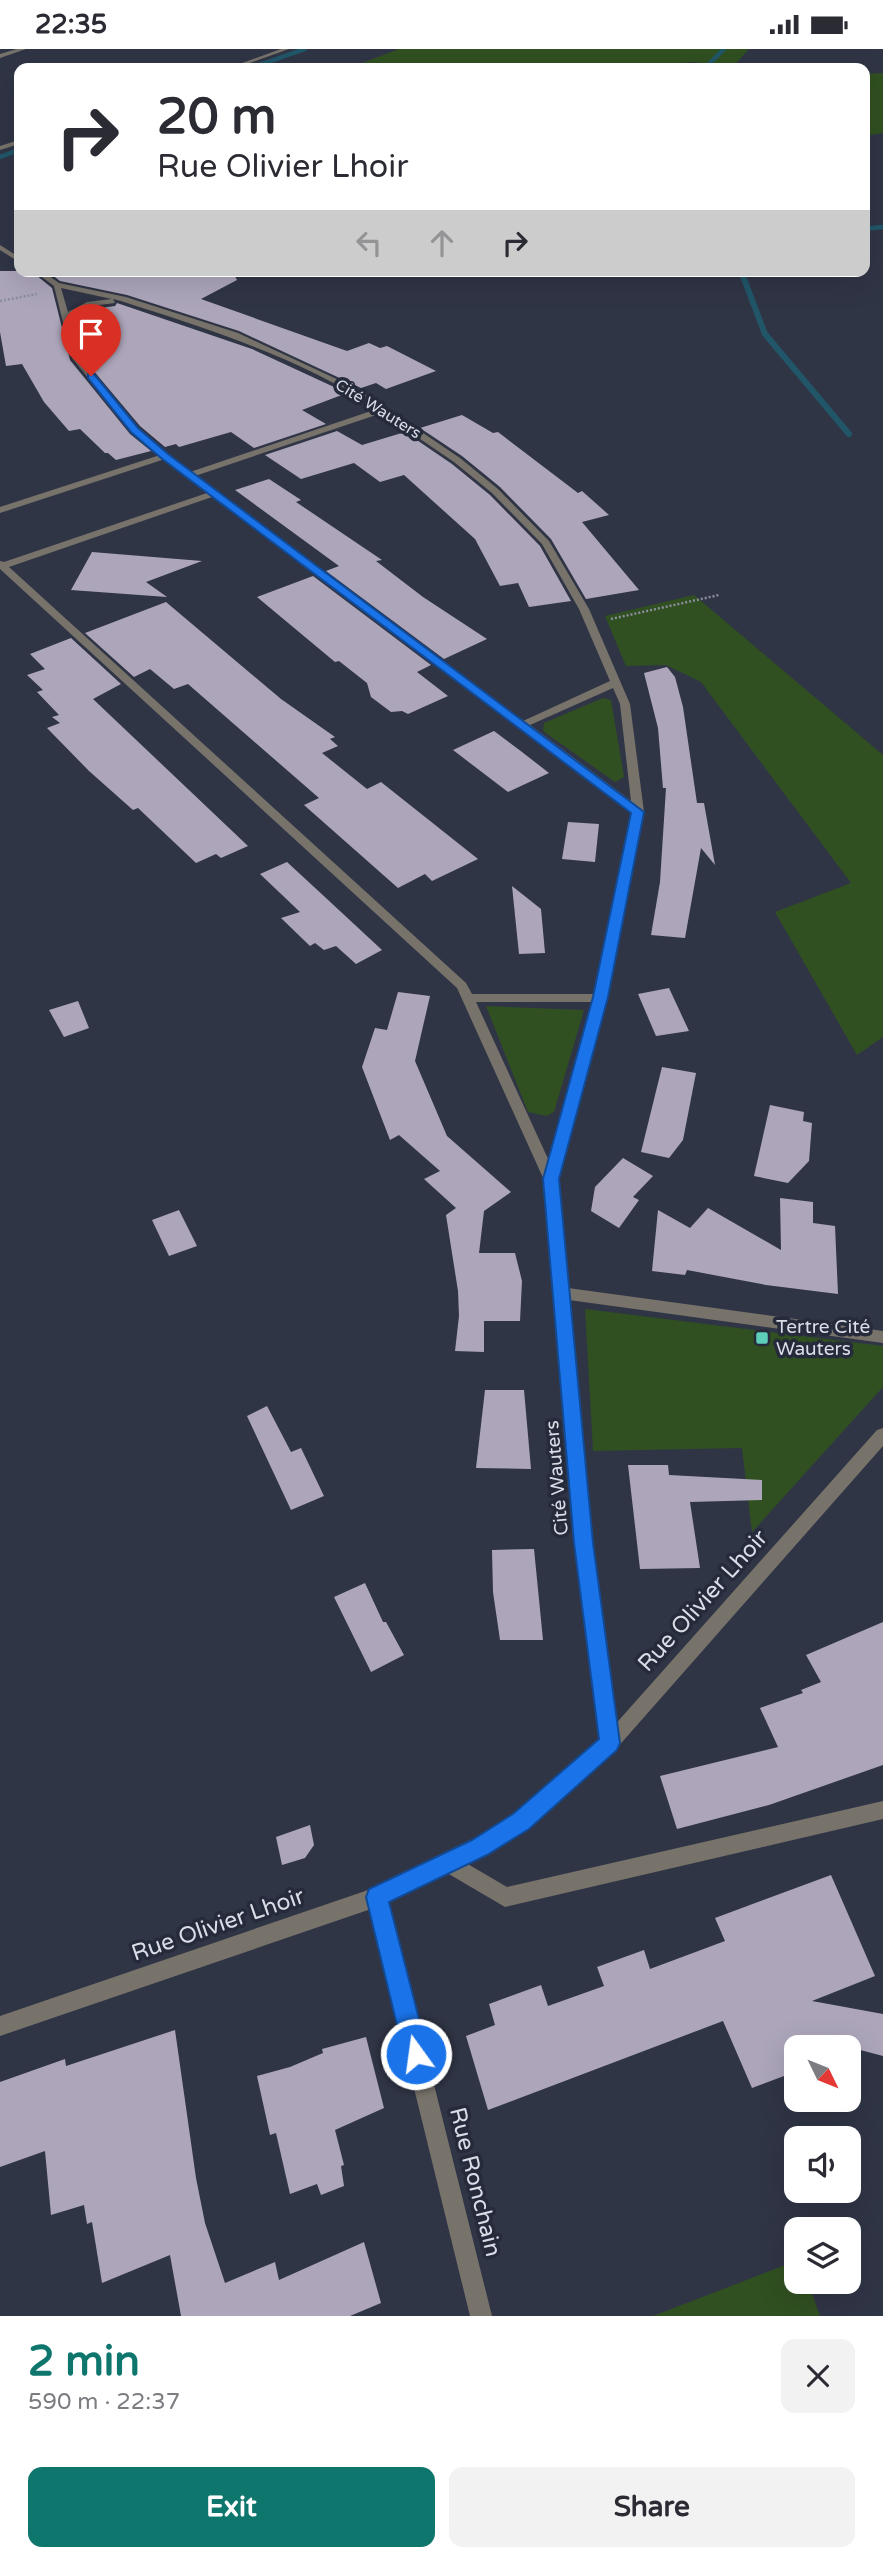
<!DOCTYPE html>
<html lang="en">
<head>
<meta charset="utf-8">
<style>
  :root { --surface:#fff; --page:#f2f2f3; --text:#2b2b33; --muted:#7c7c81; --accent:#0f766e }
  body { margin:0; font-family:"Varela Round",sans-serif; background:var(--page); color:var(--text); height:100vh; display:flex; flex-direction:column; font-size:26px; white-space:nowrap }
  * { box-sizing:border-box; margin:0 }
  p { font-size:23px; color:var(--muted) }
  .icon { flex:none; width:38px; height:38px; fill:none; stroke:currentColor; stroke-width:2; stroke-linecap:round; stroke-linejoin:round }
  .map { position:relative; height:2267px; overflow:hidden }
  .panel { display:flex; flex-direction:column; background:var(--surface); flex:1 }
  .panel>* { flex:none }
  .top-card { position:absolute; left:14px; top:14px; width:856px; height:214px; border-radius:14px; box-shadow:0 7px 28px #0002; background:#fff; color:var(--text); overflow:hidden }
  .needle { width:46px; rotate:133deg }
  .buttons { position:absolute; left:784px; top:1986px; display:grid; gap:14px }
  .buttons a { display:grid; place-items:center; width:77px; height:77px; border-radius:14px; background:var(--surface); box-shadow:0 7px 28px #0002; font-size:35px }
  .pin { position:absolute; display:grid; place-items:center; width:60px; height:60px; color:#fff; margin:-72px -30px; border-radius:50% 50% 50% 0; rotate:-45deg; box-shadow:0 0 7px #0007 }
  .pin .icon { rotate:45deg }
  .me { position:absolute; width:77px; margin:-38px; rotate:346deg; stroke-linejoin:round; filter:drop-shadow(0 0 5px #0008) }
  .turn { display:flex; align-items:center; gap:24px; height:147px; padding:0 28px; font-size:32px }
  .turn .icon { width:91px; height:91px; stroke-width:2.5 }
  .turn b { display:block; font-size:49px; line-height:60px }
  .lanes { display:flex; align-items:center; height:66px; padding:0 28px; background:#0003; justify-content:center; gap:35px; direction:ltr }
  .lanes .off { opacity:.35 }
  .round { display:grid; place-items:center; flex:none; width:74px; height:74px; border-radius:14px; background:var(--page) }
  .head { display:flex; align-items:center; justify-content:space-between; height:119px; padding:0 28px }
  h1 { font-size:42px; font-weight:700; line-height:52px; color:var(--accent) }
  .cta { display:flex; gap:14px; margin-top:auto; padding:14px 28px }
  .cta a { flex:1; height:80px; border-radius:14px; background:var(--accent); color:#fff; font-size:28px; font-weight:700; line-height:80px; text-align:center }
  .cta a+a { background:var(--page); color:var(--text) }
  .status { display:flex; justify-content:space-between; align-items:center; height:49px; padding:0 35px; background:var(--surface); direction:ltr }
  .status svg { height:19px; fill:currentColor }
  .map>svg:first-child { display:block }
</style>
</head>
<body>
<div class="status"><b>22:35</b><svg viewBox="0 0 49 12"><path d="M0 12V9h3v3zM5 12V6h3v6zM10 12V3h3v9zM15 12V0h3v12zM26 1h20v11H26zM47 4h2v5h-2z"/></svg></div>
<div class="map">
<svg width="883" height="2267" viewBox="0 0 883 2267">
  <rect width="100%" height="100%" fill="#303546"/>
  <g fill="#305021">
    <polygon points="399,0 749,0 732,19 705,19 708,15 694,13 600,19 349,19"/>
    <polygon points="883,24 883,84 865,87 865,25"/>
    <polygon points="694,546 883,706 883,988 857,1006 775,863 851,834 701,633 666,616 626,617 605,567"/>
    <polygon points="603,649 611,651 624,728 615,733 543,682 544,674"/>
    <polygon points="486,957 584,961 554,1063 547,1067 528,1063"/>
    <polygon points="585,1260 883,1297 883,1338 752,1483 742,1399 593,1402"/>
    <polygon points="796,2212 796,2233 808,2233 820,2267 653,2267"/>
  </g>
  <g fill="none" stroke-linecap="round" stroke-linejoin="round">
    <g stroke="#215669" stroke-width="4.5">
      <polyline points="251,19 305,0"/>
      <polyline points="705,19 724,0"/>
      <polyline points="0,108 19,101"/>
      <polyline points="864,180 883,178"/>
    </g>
    <polyline stroke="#215669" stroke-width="6" points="741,222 765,285 849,385"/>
  </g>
  <g fill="#ada6bb">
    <polygon points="0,222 31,222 52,239 70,311 130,385 151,402 116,411 108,404 105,404 80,380 69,382 44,353 22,315 6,317 0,283"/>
    <polygon points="47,222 232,222 237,231 201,250 347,302 369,294 380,299 387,297 436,322 386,340 376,334 361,339 239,282 127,246 60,232"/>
    <polygon points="117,254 252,300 347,344 302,361 326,375 254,399 231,383 179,398 176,395 165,398 140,377 82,308 72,269 93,260 115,257"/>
    <polygon points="462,366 493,384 498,383 578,444 582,442 609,466 582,473 639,541 586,550 551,490 500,438 462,407 420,379"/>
    <polygon points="337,382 362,396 405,383 452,415 490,446 540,497 571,552 529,558 518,534 500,537 475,490 404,426 380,433 354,414 301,430 265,406"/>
    <polygon points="269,430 301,451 296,453 382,511 376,512 423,548 487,590 444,610 326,522 339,517 235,441"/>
    <polygon points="92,503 202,512 146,533 167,548 71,541"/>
    <polygon points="313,527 431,616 417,623 448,647 408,665 402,662 391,663 371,648 367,634 339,612 335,613 257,548"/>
    <polygon points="166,553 281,650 335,688 330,690 338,697 322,704 367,740 381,733 478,810 432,832 425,825 398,839 304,756 319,749 188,635 174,640 150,620 134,628 85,584"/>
    <polygon points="71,589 121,635 93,650 248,797 221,809 216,805 196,814 138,759 133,761 89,722 47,679 60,674 52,668 59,666 37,643 43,641 27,626 45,620 30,605"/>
    <polygon points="667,618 675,628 683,658 697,754 704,754 715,816 701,799 685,889 651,886 660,833 666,739 663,739 658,679 644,624"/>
    <polygon points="494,682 522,703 549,724 508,743 453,701"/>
    <polygon points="568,773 599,775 595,813 562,810"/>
    <polygon points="287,813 313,837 382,901 356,915 336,897 324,901 315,894 310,897 281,869 300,863 260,825"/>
    <polygon points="512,837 541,860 545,904 519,905"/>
    <polygon points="669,939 689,982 656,987 638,945"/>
    <polygon points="398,943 430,947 415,1012 447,1087 511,1143 484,1162 479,1204 515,1204 522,1232 520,1272 484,1272 484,1303 455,1302 459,1267 458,1242 446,1166 456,1159 424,1130 440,1122 399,1086 390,1091 362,1018 375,979 387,981"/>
    <polygon points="78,952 89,979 64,988 49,961"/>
    <polygon points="662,1018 696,1024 683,1091 669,1109 641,1103"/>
    <polygon points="770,1056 804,1063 803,1072 812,1074 809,1112 788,1134 754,1127"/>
    <polygon points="623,1109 653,1127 633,1148 639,1151 619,1179 591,1162 595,1138"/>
    <polygon points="780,1149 813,1153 813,1174 835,1177 838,1245 766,1236 687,1221 685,1226 652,1222 658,1161 690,1179 708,1159 781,1201"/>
    <polygon points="179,1161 197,1197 169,1207 152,1171"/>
    <polygon points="485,1341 524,1341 531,1420 476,1419"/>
    <polygon points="267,1357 291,1403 301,1399 324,1447 291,1461 247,1367"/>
    <polygon points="628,1416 668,1416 669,1426 762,1431 762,1451 690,1453 700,1519 640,1520"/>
    <polygon points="534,1500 543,1591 500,1591 493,1543 492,1501"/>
    <polygon points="365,1534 383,1573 386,1573 404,1606 371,1623 334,1548"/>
    <polygon points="883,1573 883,1716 769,1756 677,1780 660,1727 778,1698 760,1659 803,1644 801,1641 821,1633 806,1606"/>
    <polygon points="310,1776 314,1796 305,1809 282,1816 276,1788"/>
    <polygon points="831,1826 875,1927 812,1952 883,1965 883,2007 849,1998 796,1998 796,2006 784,2012 784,2027 752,2039 723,1972 488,2061 466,1987 495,1976 489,1955 541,1936 548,1957 604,1937 597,1918 644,1901 650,1920 725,1892 715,1869"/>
    <polygon points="175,1981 196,2129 205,2174 225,2234 275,2213 279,2231 364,2193 381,2254 350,2267 181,2267 170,2206 102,2234 92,2173 87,2175 84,2156 51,2166 45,2102 0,2118 0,2033 65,2010 66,2017"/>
    <polygon points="366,1988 384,2059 335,2081 344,2116 341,2117 344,2137 321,2146 317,2135 290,2145 276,2084 270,2086 257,2027 290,2018 323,2004 322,2000"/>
  </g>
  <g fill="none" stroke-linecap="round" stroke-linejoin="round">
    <g stroke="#8a8e9b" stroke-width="2.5" stroke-dasharray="2 2" stroke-linecap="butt">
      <polyline points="0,252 37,245"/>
      <polyline points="611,570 719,546"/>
    </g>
    <polygon fill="#77736b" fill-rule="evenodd" points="17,0 26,0 0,9 0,5"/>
    <g fill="#77736b" fill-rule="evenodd">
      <polygon points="0,196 19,208 19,213 0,201"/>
      <path d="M34,222H42L59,234L126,248L238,284L358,340L460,409L498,440L549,492L589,560L630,655L644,763L606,949L558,1131L568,1239L883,1282V1294L569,1251L591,1494L619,1694L616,1700L610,1703L604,1700L601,1694L575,1494L544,1131L457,939L0,520V512L4,513L207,444L165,410L0,464V458L160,406L132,383L72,309L54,237ZM61,239L112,250L87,253L68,263ZM113,250L121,252C208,280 301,309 377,360L190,423L138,379L80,309L69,268L92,257L115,254ZM382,364L454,413L492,444L542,495L579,560L610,632L523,672L195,427ZM212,448L632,764L595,945H472L466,934L9,518ZM613,639L620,655L631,752L530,676ZM476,953H592L549,1112Z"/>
      <polygon points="883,1752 883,1770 505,1858 442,1821 439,1814 442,1807 449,1804 507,1838"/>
      <polygon points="377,1838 384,1841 387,1848 492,2267 470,2267 367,1848 370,1841"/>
    </g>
    <g fill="#77736b" fill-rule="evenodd">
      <polygon points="281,0 289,0 236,19 228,19"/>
      <polygon points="19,91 19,95 0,101 0,97"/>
      <polygon points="883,1379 883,1397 616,1700 528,1780 487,1806 377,1858 0,1987 0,1967 374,1839 473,1792 514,1766 604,1688 877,1381"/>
    </g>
  </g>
  <polygon fill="#1a73e8" stroke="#114b97" stroke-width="2" points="88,325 94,325 138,379 168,405 644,763 608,948 559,1130 593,1494 620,1694 617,1701 529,1780 487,1806 389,1853 428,2005 424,2013 416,2017 408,2013 404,2005 366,1848 369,1840 472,1791 513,1765 599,1690 574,1494 543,1130 593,948 631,764 161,409 131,383 88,329"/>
  <rect fill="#5dceb9" stroke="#262b3b" stroke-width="2.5" x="755" y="1282" width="14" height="14" rx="3.5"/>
  <g text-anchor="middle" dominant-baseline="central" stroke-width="7" stroke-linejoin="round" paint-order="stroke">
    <g font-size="16" fill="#dadde8" stroke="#262b3b">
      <text transform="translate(378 360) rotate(32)">Cité Wauters</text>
    </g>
    <g font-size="19" fill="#dadde8" stroke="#262b3b" text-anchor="start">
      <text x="776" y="1278">Tertre Cité<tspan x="776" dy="22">Wauters</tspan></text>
    </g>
    <g font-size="19" fill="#dadde8" stroke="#262b3b">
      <text transform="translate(557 1429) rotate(-95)">Cité Wauters</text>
    </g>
    <g font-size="23" fill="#dadde8" stroke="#262b3b">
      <text transform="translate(703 1552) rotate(-48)">Rue Olivier Lhoir</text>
      <text transform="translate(218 1876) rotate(-19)">Rue Olivier Lhoir</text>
      <text transform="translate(475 2133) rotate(76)">Rue Ronchain</text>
    </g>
  </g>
</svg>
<div class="buttons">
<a><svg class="needle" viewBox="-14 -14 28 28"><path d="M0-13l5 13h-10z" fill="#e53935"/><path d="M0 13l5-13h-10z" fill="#7c7c81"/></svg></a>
<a><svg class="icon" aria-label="sound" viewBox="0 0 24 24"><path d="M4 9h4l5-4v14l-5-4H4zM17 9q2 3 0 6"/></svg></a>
<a><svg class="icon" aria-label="layers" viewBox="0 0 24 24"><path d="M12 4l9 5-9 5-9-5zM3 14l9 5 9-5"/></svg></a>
</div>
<div class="pin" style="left:91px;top:327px;background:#d93025"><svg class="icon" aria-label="arrive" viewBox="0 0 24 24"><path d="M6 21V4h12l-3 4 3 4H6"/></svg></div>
<svg class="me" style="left:416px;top:2005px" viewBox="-20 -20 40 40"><circle r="17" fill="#1a73e8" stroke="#fff" stroke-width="3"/><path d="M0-11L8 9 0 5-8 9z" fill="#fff"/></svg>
<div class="top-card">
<div class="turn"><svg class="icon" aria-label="right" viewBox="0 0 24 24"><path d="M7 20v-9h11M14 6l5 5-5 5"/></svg><div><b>20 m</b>Rue Olivier Lhoir</div></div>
<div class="lanes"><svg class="icon off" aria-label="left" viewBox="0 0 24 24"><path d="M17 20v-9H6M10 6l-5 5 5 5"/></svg><svg class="icon off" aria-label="ahead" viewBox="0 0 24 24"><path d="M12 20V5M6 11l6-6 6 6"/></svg><svg class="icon" aria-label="right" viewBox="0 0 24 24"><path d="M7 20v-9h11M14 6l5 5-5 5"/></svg></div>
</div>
</div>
<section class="panel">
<div class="head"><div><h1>2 min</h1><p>590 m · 22:37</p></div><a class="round"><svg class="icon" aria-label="close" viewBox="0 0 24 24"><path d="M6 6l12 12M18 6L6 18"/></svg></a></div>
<div class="cta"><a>Exit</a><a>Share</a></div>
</section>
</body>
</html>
